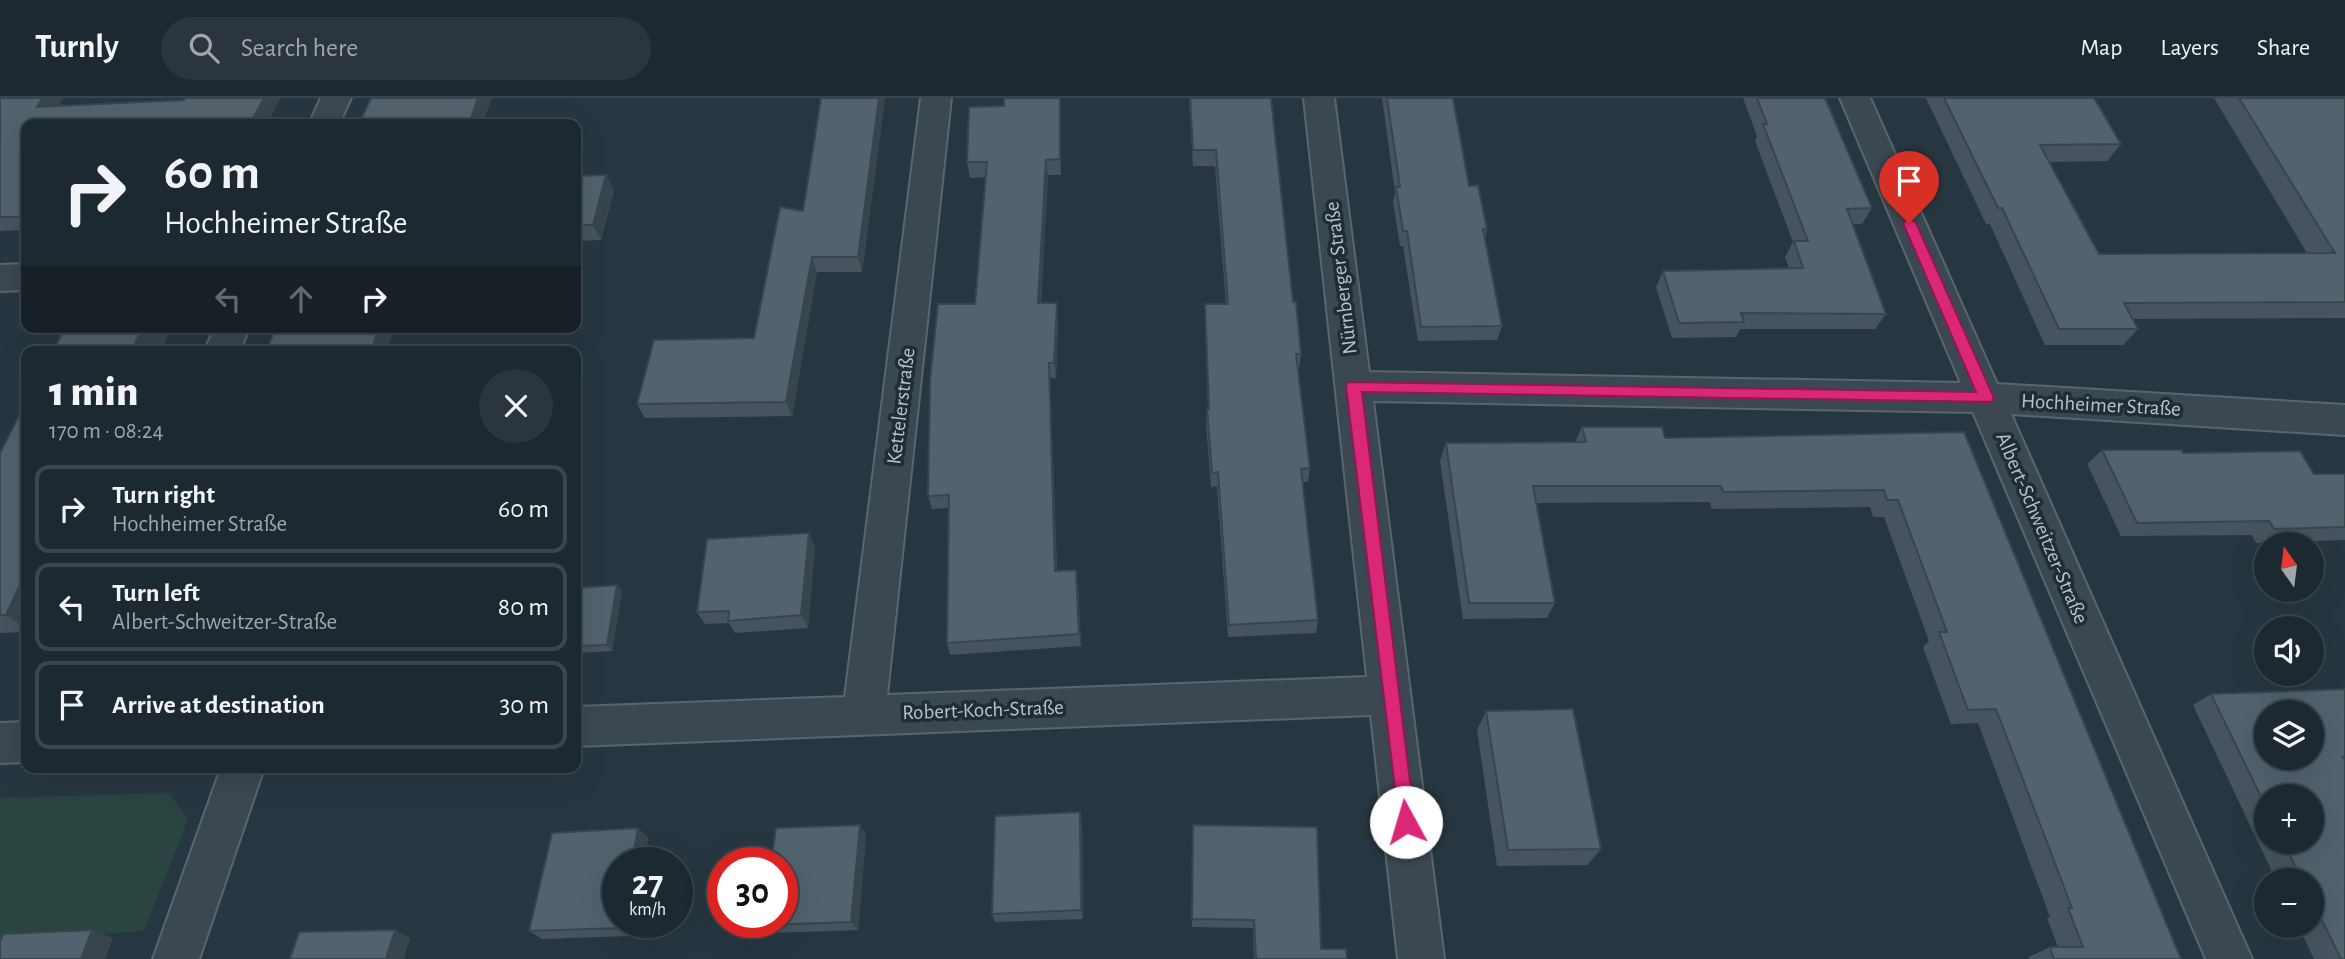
<!DOCTYPE html>
<html lang="en">
<head>
<meta charset="utf-8">
<style>
  :root { --surface:#1d2931; --page:#2a353d; --text:#f1f3f6; --muted:#a0a6ab; --line:#3b454d }
  body { margin:0; font-family:"Alegreya Sans",sans-serif; background:var(--page); color:var(--text); height:100vh; display:flex; flex-direction:column; font-size:26px; white-space:nowrap }
  * { box-sizing:border-box; margin:0 }
  p { font-size:23px; color:var(--muted) }
  .icon { flex:none; width:38px; height:38px; fill:none; stroke:currentColor; stroke-width:2; stroke-linecap:round; stroke-linejoin:round }
  .map { position:relative; flex:1; overflow:hidden }
  .sheet { position:absolute; left:21px; top:248px; width:560px; height:427px; display:flex; flex-direction:column; background:var(--surface); border-radius:14px; box-shadow:0 7px 28px #0002,0 0 0 2px var(--line) }
  .sheet>* { flex:none }
  .guide { position:absolute; left:21px; top:21px; width:560px; height:214px; border-radius:14px; box-shadow:0 7px 28px #0002,0 0 0 2px var(--line); background:#1d2931; color:var(--text); overflow:hidden }
  .needle { width:46px; rotate:346deg }
  .fabs { position:absolute; left:2254px; top:434px; display:grid; gap:14px }
  .fabs a { display:grid; place-items:center; width:70px; height:70px; border-radius:50%; background:var(--surface); box-shadow:0 7px 28px #0002,0 0 0 2px var(--line); font-size:35px }
  .speed { position:absolute; left:602px; top:749px; display:flex; gap:14px; font-size:35px; font-weight:700; text-align:center }
  .speed>* { display:grid; place-content:center; width:91px; height:91px; border-radius:50%; background:var(--surface); box-shadow:0 7px 28px #0002,0 0 0 2px var(--line); line-height:1 }
  .speed small { font-size:18px; font-weight:400 }
  .speed .limit { border:10px solid #d22; background:#fff; color:#111 }
  .pin { position:absolute; display:grid; place-items:center; width:60px; height:60px; color:#fff; margin:-72px -30px; border-radius:50% 50% 50% 0; rotate:-45deg; box-shadow:0 0 7px #0007 }
  .pin .icon { rotate:45deg }
  .me { position:absolute; width:77px; margin:-38px; rotate:354deg; stroke-linejoin:round; filter:drop-shadow(0 0 5px #0008) }
  .turn { display:flex; align-items:center; gap:24px; height:147px; padding:0 28px; font-size:32px }
  .turn .icon { width:91px; height:91px; stroke-width:2.5 }
  .turn b { display:block; font-size:49px; line-height:60px }
  .lanes { display:flex; align-items:center; height:66px; padding:0 28px; background:#0003; justify-content:center; gap:35px; direction:ltr }
  .lanes .off { opacity:.35 }
  .round { display:grid; place-items:center; flex:none; width:74px; height:74px; border-radius:37px; background:var(--page) }
  .headline { display:flex; align-items:center; justify-content:space-between; height:119px; padding:0 28px }
  h1 { font-size:42px; font-weight:800; line-height:52px }
  ul { padding:0; list-style:none }
  li { display:flex; align-items:center; gap:21px; height:88px; margin:0 14px 10px; padding:0 14px; border:4px solid var(--line); border-radius:14px }
  li div { flex:1 }
  li b { display:block; font-size:26px }
  li em { font-style:normal }
  header { display:flex; align-items:center; gap:42px; box-sizing:border-box; height:98px; padding:0 35px; background:var(--surface); border-bottom:2px solid var(--line) }
  header strong { font-size:33px }
  nav { display:flex; gap:38px; margin-inline-start:auto; font-size:24px }
  .search { width:490px; height:63px; background:var(--page); display:flex; align-items:center; gap:18px; box-sizing:border-box; padding:0 24px; border-radius:38px; color:var(--muted); font-size:26px }
  .map>svg:first-child { display:block }
</style>
</head>
<body>
<header>
<strong>Turnly</strong>
<div class="search"><svg class="icon" aria-label="search" viewBox="0 0 24 24"><circle cx="10" cy="10" r="6"/><path d="M15 15l6 6"/></svg>Search here</div>
<nav><a>Map</a><a>Layers</a><a>Share</a></nav>
</header>
<div class="map">
<svg width="2345" height="861" viewBox="0 0 2345 861">
  <rect width="100%" height="100%" fill="#273741"/>
  <polygon fill="#2a4442" points="169,695 188,721 144,833 25,841 0,861 0,700"/>
  <g fill="none" stroke-linecap="round" stroke-linejoin="round">
    <g stroke="#59666e" stroke-width="4">
      <g id="minor">
        <polygon points="321,0 351,0 339,26 309,26"/>
        <polygon points="921,0 951,0 887,597 1367,579 1304,0 1334,0 1369,274 1961,285 1840,0 1870,0 1997,286 2345,307 2345,337 2011,316 2252,861 2206,861 1973,314 1373,303 1444,861 1398,861 1371,617 576,648 576,609 845,599"/>
        <polygon points="26,166 26,192 0,193 0,167"/>
        <polygon points="215,229 249,229 240,254 204,254"/>
        <polygon points="26,624 26,664 0,665 0,625"/>
        <polygon points="221,670 264,670 199,861 153,861"/>
      </g>
    </g>
    <use href="#minor" fill="#3b4851" fill-rule="evenodd"/>
  </g>
  <g fill="#47545f" fill-rule="evenodd">
    <polygon points="0,0 63,0 58,8 280,0 267,26 26,26 26,132 0,133"/>
    <polygon points="821,0 885,0 862,174 817,174 792,318 645,320 637,306 754,240 803,113"/>
    <polygon points="1004,0 1061,0 1061,77 1048,77 1041,205 1058,220 1056,280 1050,280 1057,473 1078,485 1081,548 950,557 947,545 948,410 932,411 928,398 975,206 986,79 970,80 967,64 1004,8"/>
    <polygon points="1189,0 1271,0 1293,204 1301,256 1299,271 1298,271 1310,370 1308,384 1302,384 1318,522 1316,535 1228,539 1217,388 1211,389 1206,325 1207,311 1208,311 1205,221 1205,206 1226,206 1215,68 1193,68"/>
    <polygon points="1382,0 1453,0 1469,88 1487,131 1485,140 1502,228 1497,242 1418,243 1403,148 1400,148 1393,104 1395,94"/>
    <polygon points="1743,0 1825,0 1872,110 1862,126 1853,126 1886,216 1875,231 1740,231 1736,239 1672,240 1656,189 1663,173 1789,170 1785,159 1793,144 1755,43 1757,38"/>
    <polygon points="1926,0 2094,0 2121,46 2107,63 2049,64 2099,156 2307,155 2214,0 2345,0 2345,220 2132,221 2138,231 2123,247 2045,247 1990,126 1986,126"/>
    <polygon points="606,77 614,93 601,142 576,143 576,78"/>
    <polygon points="26,304 26,534 0,535 0,355"/>
    <polygon points="1582,329 1665,340 1964,334 2181,861 2029,861 2029,859 2050,849 2058,849 2047,820 2050,819 1978,625 1951,626 1923,549 1929,543 1884,419 1873,419 1870,409 1712,411 1710,404 1536,405 1555,505 1547,520 1463,521 1440,363 1446,345 1575,344"/>
    <polygon points="2102,352 2183,355 2314,376 2345,376 2345,442 2256,445 2252,437 2121,438 2087,366"/>
    <polygon points="815,448 808,530 735,535 729,525 705,526 697,514"/>
    <polygon points="617,487 622,494 612,553 576,555 576,490"/>
    <path d="M2345,591V861H2314L2298,828H2312V782H2276L2193,607L2211,596ZM2266,698L2312,744H2266Z"/>
    <polygon points="1486,613 1601,751 1587,767 1497,768 1477,632"/>
    <polygon points="1082,724 1083,821 995,824 992,816"/>
    <polygon points="860,727 866,737 858,832 771,835 763,827"/>
    <polygon points="1193,727 1321,851 1347,861 1254,861 1253,830 1192,829"/>
    <polygon points="638,730 648,740 644,765 618,765 618,824 633,824 631,838 542,841 529,833"/>
  </g>
  <g fill="#39454d">
    <polygon points="43,0 63,0 50,22 37,9"/>
    <polygon points="264,0 280,0 267,26 250,26"/>
    <polygon points="478,0 492,0 483,26 469,26"/>
    <polygon points="879,0 885,0 862,174 858,159"/>
    <polygon points="1060,0 1061,0 1061,77 1060,61"/>
    <polygon points="1046,62 1048,77 1040,220 1038,205"/>
    <polygon points="606,77 614,93 601,142 593,127"/>
    <polygon points="812,159 817,174 792,318 786,304"/>
    <polygon points="1057,205 1058,220 1056,280 1054,265"/>
    <polygon points="143,229 172,229 161,254 131,254"/>
    <polygon points="379,229 395,229 387,254 371,254"/>
    <polygon points="1049,265 1050,280 1057,486 1055,473"/>
    <polygon points="809,435 815,448 808,530 801,517"/>
    <polygon points="1076,472 1078,485 1081,548 1079,536"/>
    <polygon points="26,474 26,530 6,517"/>
    <polygon points="617,487 622,494 612,553 607,547"/>
    <polygon points="1080,714 1082,724 1083,821 1081,812"/>
    <polygon points="860,727 866,737 858,832 851,824"/>
    <polygon points="638,730 648,740 644,765 632,765"/>
    <polygon points="621,824 633,824 631,838 620,830"/>
    <polygon points="92,832 113,840 105,861 81,861"/>
    <polygon points="395,832 410,840 404,861 386,861"/>
  </g>
  <g fill="#52626e" stroke="#39454d" stroke-width="2" fill-rule="evenodd">
    <polygon points="0,0 43,0 37,9 184,2 185,0 264,0 250,26 26,26 26,119 0,119"/>
    <polygon points="371,0 478,0 469,26 359,26"/>
    <polygon points="821,0 879,0 858,159 812,159 786,304 637,306 654,242 754,240 780,109 803,113"/>
    <polygon points="1004,0 1060,0 1060,61 1046,62 1038,205 1057,205 1054,265 1049,265 1055,473 1076,472 1079,536 947,545 949,397 928,398 930,282 938,206 975,206 987,64 967,64 969,9 1004,8"/>
    <polygon points="1190,0 1271,0 1293,204 1296,204 1301,256 1296,256 1310,370 1301,371 1318,522 1229,527 1218,374 1212,375 1207,311 1209,311 1205,206 1228,206 1216,52 1193,52"/>
    <polygon points="1387,0 1453,0 1469,88 1478,87 1487,131 1483,131 1502,228 1421,229 1407,133 1403,133 1396,89 1400,89"/>
    <polygon points="1757,0 1825,0 1872,110 1847,111 1886,216 1741,215 1744,224 1679,225 1663,173 1803,170 1794,143 1808,143 1763,26 1767,26"/>
    <polygon points="1944,0 2094,0 2121,46 2040,47 2099,156 2335,155 2239,0 2345,0 2345,204 2124,205 2138,231 2059,231 2002,110 1998,110"/>
    <polygon points="606,77 593,127 576,127 576,78"/>
    <polygon points="65,229 143,229 131,254 53,254"/>
    <polygon points="276,229 379,229 371,254 266,254"/>
    <polygon points="26,304 26,474 6,517 0,517 0,355"/>
    <polygon points="1582,329 1662,329 1665,340 1964,334 2181,861 2054,861 2050,849 2083,849 2068,810 2072,810 1996,611 1968,612 1939,534 1947,534 1898,402 1887,402 1884,392 1723,394 1721,388 1533,388 1555,505 1469,505 1446,345 1586,344"/>
    <polygon points="2102,352 2182,352 2183,355 2300,353 2314,376 2345,376 2345,429 2274,431 2269,423 2137,425"/>
    <polygon points="809,435 801,517 728,523 729,513 697,514 707,441"/>
    <polygon points="617,487 607,547 576,548 576,490"/>
    <path d="M2345,591V659H2343L2345,662V861H2341L2312,802V782H2302L2283,744H2312V698H2266V709L2211,596ZM2266,614H2312V660H2266Z"/>
    <polygon points="1573,611 1601,751 1508,752 1486,613"/>
    <polygon points="1080,714 1081,812 992,816 995,718"/>
    <polygon points="860,727 851,824 763,827 764,824 782,824 782,765 771,765 776,730"/>
    <polygon points="1193,727 1317,729 1321,851 1346,851 1347,861 1256,861 1254,822 1192,821"/>
    <polygon points="638,730 632,765 618,765 618,824 621,824 620,830 529,833 552,735"/>
    <polygon points="92,832 81,861 0,861 0,844 3,836"/>
    <polygon points="395,832 386,861 290,861 299,834"/>
  </g>
  <polygon fill="#db2777" stroke="#8e194d" stroke-width="2" points="1909,120 1916,125 1994,300 1991,304 1362,294 1415,724 1413,731 1406,733 1400,731 1346,288 1348,284 1976,294 1903,125"/>
  <g text-anchor="middle" dominant-baseline="central" stroke-width="7" stroke-linejoin="round" paint-order="stroke">
    <g font-size="21" fill="#b8c3cb" stroke="#202d36">
      <text transform="translate(1341 180) rotate(-97)">Nürnberger Straße</text>
      <text transform="translate(2101 307) rotate(3)">Hochheimer Straße</text>
      <text transform="translate(901 308) rotate(-83)">Kettelerstraße</text>
      <text transform="translate(2042 430) rotate(67)">Albert-Schweitzer-Straße</text>
      <text transform="translate(983 612) rotate(-2)">Robert-Koch-Straße</text>
    </g>
  </g>
</svg>
<div class="fabs">
<a><svg class="needle" viewBox="-14 -14 28 28"><path d="M0-13l5 13h-10z" fill="#e53935"/><path d="M0 13l5-13h-10z" fill="#a0a6ab"/></svg></a>
<a><svg class="icon" aria-label="sound" viewBox="0 0 24 24"><path d="M4 9h4l5-4v14l-5-4H4zM17 9q2 3 0 6"/></svg></a>
<a><svg class="icon" aria-label="layers" viewBox="0 0 24 24"><path d="M12 4l9 5-9 5-9-5zM3 14l9 5 9-5"/></svg></a>
<a>+</a>
<a>−</a>
</div>
<div class="speed"><div>27<small>km/h</small></div><div class="limit">30</div></div>
<div class="pin" style="left:1909px;top:125px;background:#d93025"><svg class="icon" aria-label="arrive" viewBox="0 0 24 24"><path d="M6 21V4h12l-3 4 3 4H6"/></svg></div>
<svg class="me" style="left:1406px;top:724px" viewBox="-20 -20 40 40"><circle r="19" fill="#fff"/><path d="M0-13L10 11 0 6-10 11z" fill="#db2777"/></svg>
<div class="guide">
<div class="turn"><svg class="icon" aria-label="right" viewBox="0 0 24 24"><path d="M7 20v-9h11M14 6l5 5-5 5"/></svg><div><b>60 m</b>Hochheimer Straße</div></div>
<div class="lanes"><svg class="icon off" aria-label="left" viewBox="0 0 24 24"><path d="M17 20v-9H6M10 6l-5 5 5 5"/></svg><svg class="icon off" aria-label="ahead" viewBox="0 0 24 24"><path d="M12 20V5M6 11l6-6 6 6"/></svg><svg class="icon" aria-label="right" viewBox="0 0 24 24"><path d="M7 20v-9h11M14 6l5 5-5 5"/></svg></div>
</div>
<section class="sheet">
<div class="headline"><div><h1>1 min</h1><p>170 m · 08:24</p></div><a class="round"><svg class="icon" aria-label="close" viewBox="0 0 24 24"><path d="M6 6l12 12M18 6L6 18"/></svg></a></div>
<ul>
<li><svg class="icon" aria-label="right" viewBox="0 0 24 24"><path d="M7 20v-9h11M14 6l5 5-5 5"/></svg><div><b>Turn right</b><p>Hochheimer Straße</p></div><em>60 m</em></li>
<li><svg class="icon" aria-label="left" viewBox="0 0 24 24"><path d="M17 20v-9H6M10 6l-5 5 5 5"/></svg><div><b>Turn left</b><p>Albert-Schweitzer-Straße</p></div><em>80 m</em></li>
<li><svg class="icon" aria-label="arrive" viewBox="0 0 24 24"><path d="M6 21V4h12l-3 4 3 4H6"/></svg><div><b>Arrive at destination</b></div><em>30 m</em></li>
</ul>
</section>
</div>
</body>
</html>
